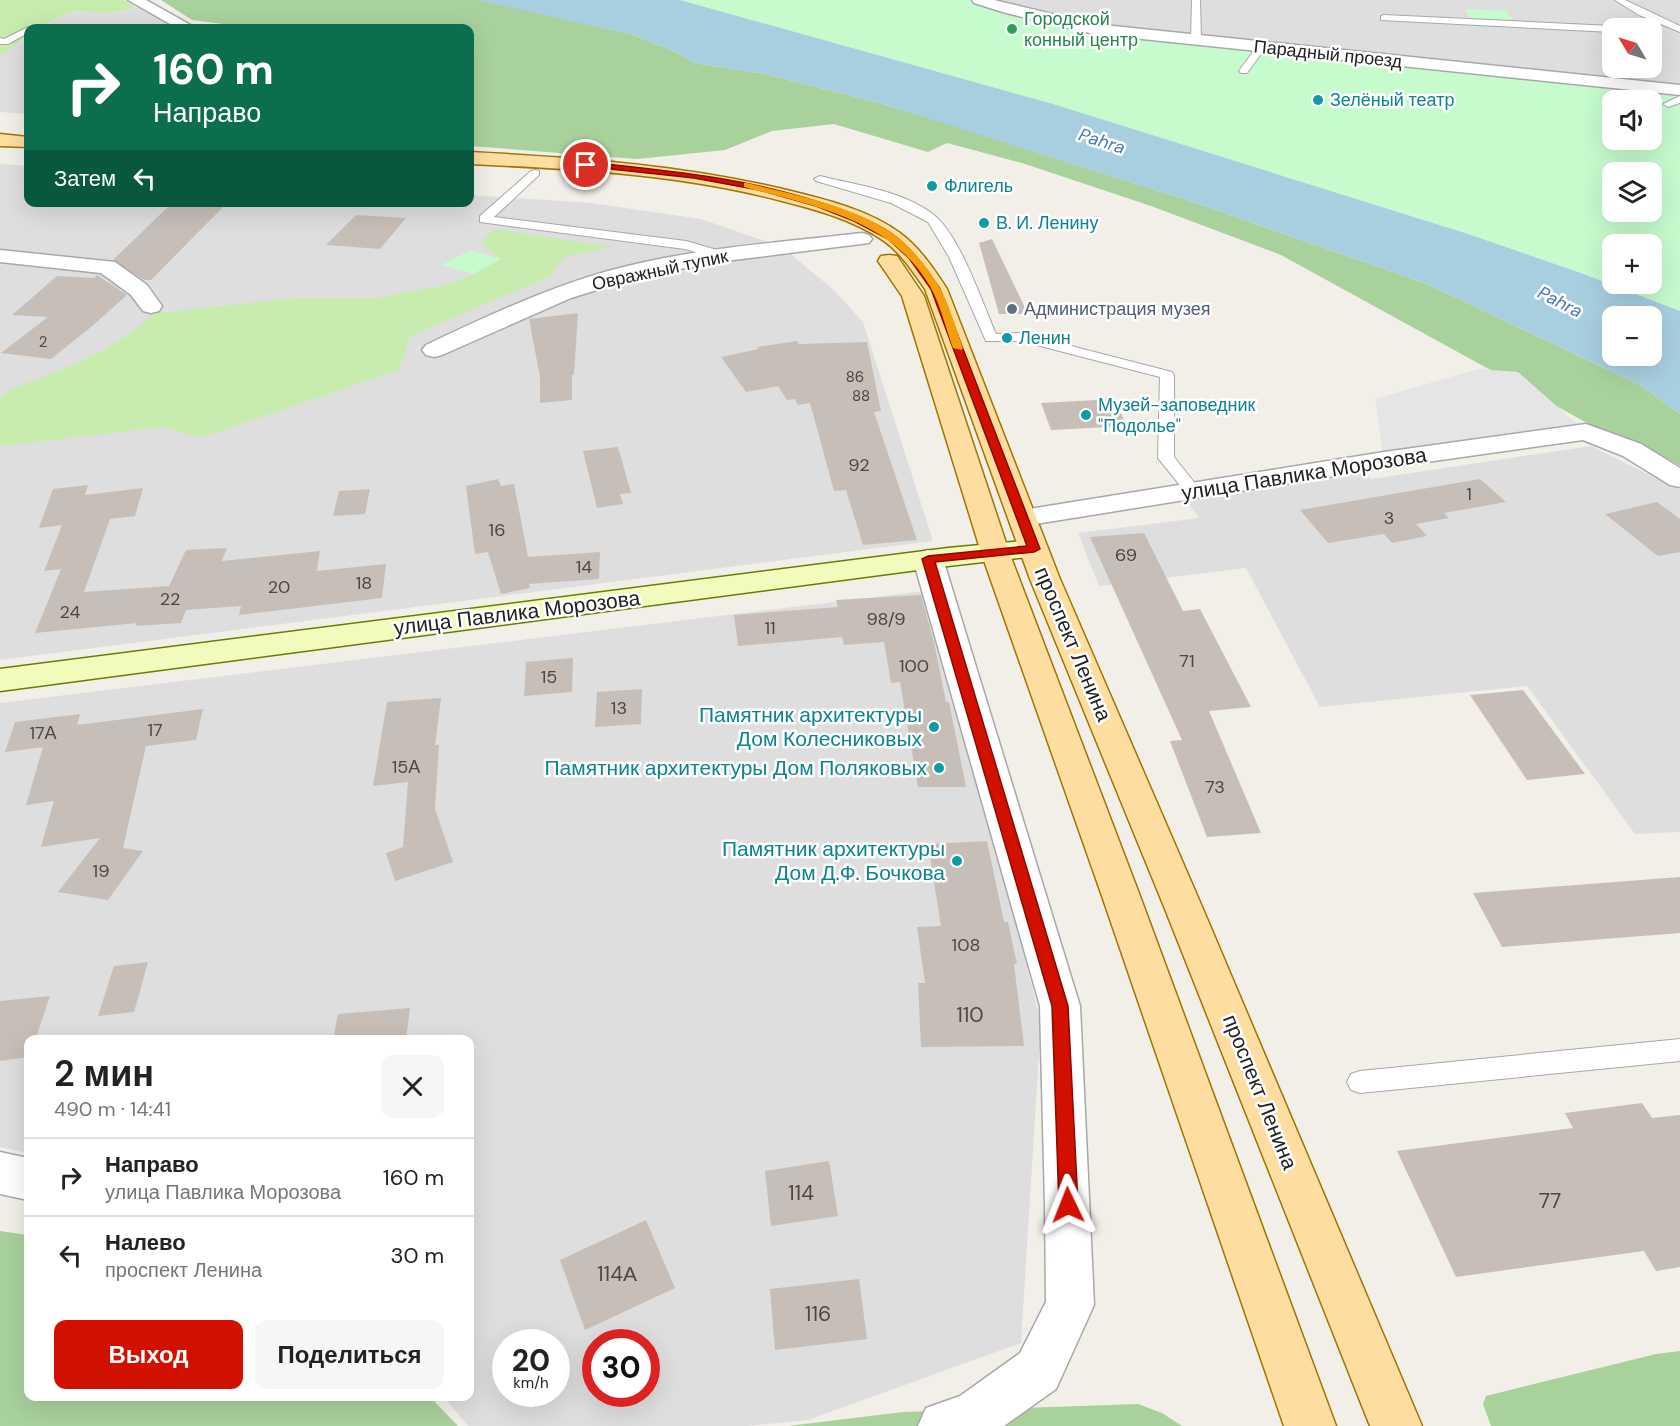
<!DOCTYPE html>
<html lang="ru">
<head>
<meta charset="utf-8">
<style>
  :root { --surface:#fff; --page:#f6f6f6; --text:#222; --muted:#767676; --line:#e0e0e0; --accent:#d21000 }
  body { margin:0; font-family:"DM Sans",sans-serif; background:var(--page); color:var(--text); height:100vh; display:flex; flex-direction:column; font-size:22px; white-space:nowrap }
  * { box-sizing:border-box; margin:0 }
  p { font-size:20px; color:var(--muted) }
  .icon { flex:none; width:33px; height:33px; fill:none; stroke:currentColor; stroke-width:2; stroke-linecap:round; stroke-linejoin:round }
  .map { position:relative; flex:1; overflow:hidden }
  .side { position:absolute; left:24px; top:1035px; width:450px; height:366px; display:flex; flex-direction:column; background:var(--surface); border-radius:12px; box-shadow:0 6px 24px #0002 }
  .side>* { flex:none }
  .guide { position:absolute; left:24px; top:24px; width:450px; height:183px; border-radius:12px; box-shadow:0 6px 24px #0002; background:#0b6e4f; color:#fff; overflow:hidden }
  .needle { width:39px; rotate:308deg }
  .fabs { position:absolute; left:1602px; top:18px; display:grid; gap:12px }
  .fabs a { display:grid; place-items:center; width:60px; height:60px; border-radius:12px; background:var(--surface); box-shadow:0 6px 24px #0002; font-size:30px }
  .speed { position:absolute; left:492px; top:1329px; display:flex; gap:12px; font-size:30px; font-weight:700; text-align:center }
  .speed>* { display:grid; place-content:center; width:78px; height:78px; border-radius:50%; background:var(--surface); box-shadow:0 6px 24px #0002; line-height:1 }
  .speed small { font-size:15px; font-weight:400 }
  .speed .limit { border:9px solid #d22; background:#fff; color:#111 }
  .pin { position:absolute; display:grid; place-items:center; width:51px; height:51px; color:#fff; margin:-26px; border:3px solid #fff; border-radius:50%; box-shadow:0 2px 6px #0007 }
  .me { position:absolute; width:66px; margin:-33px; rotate:358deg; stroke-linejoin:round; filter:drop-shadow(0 0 4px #0008) }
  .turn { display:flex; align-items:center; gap:21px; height:126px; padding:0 30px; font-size:27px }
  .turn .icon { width:78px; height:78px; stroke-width:2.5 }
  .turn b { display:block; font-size:42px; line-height:51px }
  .then { display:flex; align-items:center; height:57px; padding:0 30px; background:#0003; gap:12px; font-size:22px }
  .round { display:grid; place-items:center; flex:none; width:63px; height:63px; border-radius:12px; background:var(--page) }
  .headline { display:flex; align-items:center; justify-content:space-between; height:102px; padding:0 30px }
  h1 { font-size:36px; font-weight:600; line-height:45px }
  .button { display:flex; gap:12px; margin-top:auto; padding:12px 30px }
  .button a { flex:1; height:69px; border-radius:12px; background:var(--accent); color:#fff; font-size:24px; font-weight:600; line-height:69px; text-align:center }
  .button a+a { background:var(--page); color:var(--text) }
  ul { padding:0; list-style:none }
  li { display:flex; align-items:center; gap:18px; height:78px; padding:0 30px; border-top:2px solid var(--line) }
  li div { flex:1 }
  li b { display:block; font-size:22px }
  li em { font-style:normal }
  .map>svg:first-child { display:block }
</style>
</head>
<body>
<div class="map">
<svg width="1680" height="1426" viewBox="0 0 1680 1426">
  <rect width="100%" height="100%" fill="#f2efe8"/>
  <g fill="#dfdede" fill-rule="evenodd">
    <path d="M994,0H1680V87L1115,27L1013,7ZM1612,28H1652V68H1612Z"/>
    <polygon points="136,7 195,27 206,28 37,28 71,11 110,13"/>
    <polygon points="28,33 28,114 0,112 0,55 21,43"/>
    <polygon points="0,164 28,166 28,202 470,202 470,195 591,203 701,219 782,247 835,291 863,322 933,541 0,660"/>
    <polygon points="1591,446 1680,490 1680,832 1635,834 1527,686 1320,707 1246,568 1099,586 1078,533 1199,518 1186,500 1363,470 1371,479"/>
    <path d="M933,590L1041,1023L1021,1343L808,1420L747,1426H468L444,1397L470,1396V1040H28V1153L0,1147V703ZM506,1342H556V1394H506ZM596,1342H646V1394H596Z"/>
  </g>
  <g fill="#c7ecae">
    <path d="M0,0H124L136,7L110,13L71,11L37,28H28C27,41 11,49 0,55Z"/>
    <path d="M495,229L613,247L564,257L551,276L410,336L399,370L200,438L164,427L0,446V399L9,390C63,369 111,353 155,313L295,298H376L397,294L447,285L473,274L500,259L488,250L482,241Z"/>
  </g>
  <g fill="#a8d19c">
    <polygon points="161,0 480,0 631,34 676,52 694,63 765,74 879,103 929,118 1196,203 1427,284 1640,385 1680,414 1680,466 1658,453 1589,424 1281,255 1151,206 1022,163 947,143 928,152 834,124 772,131 725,150 637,159 470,146 470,28 254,28 192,20"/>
    <polygon points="0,1231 28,1235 28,1396 430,1397 458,1426 0,1426"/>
    <polygon points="1680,1351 1680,1426 1491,1426 1483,1404 1486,1396 1656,1354"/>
    <polygon points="1138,1404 1162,1413 1182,1426 788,1426 903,1412"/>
  </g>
  <g fill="#c6fbce" fill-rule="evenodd">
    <path d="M680,0H972L1009,13L1096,32L1680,93V311L1581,273L1465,233L1053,104ZM1612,100H1652V140H1612ZM1612,172H1652V212H1612ZM1612,244H1652V284H1612Z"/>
    <polygon points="1465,9 1507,11 1512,20 1470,18"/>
    <polygon points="470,250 501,259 473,274 442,265"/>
  </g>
  <polygon fill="#e5e5e5" points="1478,369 1518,372 1586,432 1384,460 1375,399"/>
  <path fill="#a8cfe0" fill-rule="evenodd" d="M476,0H680L1053,104L1465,233L1581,273L1680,311V414L1640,385L1427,284L1196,203L883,104L765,74L694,63L676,52L631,34ZM1612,316H1652V356H1612Z"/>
  <g fill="#c7beb7">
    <polygon points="173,202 228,202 151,280 144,280 113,260"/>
    <polygon points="356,215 406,218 380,249 326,245"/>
    <polygon points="992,239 1028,314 999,314 979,243"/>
    <polygon points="97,275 127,295 91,327 51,359 1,353 48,317 12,315 57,276 94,278"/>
    <polygon points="578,313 574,375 572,375 572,400 540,403 540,377 529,319"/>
    <polygon points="797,341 799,344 867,342 881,411 874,412 917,540 863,545 846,490 834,491 810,403 798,405 795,399 787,400 778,386 746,392 721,357 759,349 757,347"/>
    <polygon points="1114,399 1127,426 1051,430 1041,403"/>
    <polygon points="618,447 631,493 620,494 623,504 597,508 583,451"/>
    <polygon points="498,479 501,486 514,484 528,557 600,552 599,579 529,584 530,588 501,594 488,552 475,554 466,486"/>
    <polygon points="1480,479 1506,502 1444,513 1449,518 1416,524 1427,536 1392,543 1384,534 1328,543 1300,510"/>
    <polygon points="88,485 85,495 143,488 135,516 110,519 84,592 169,586 186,550 227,548 222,561 320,551 317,571 386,564 382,598 239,615 241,606 186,610 181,623 135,626 137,623 35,633 61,569 44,571 62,525 39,528 53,489"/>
    <polygon points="370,489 365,514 333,516 339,491"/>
    <polygon points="1657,502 1680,519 1680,552 1658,556 1605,514"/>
    <polygon points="1144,533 1183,611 1200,609 1251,707 1209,711 1261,833 1207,837 1170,741 1182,740 1090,537"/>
    <polygon points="921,595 934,642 946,702 949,702 966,787 918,787 900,682 891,683 884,642 844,645 842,637 738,646 734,615 838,607 836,600"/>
    <polygon points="573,658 572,692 524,696 526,662"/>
    <polygon points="642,689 641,724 595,727 597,692"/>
    <polygon points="1523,690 1585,774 1527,780 1470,695"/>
    <polygon points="441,698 435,745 439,745 435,809 453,862 395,881 386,853 403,847 408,782 373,786 387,702"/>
    <polygon points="203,709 196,740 146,746 123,848 143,851 108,900 58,892 100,838 41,847 54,801 26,805 43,747 5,752 15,722 80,714 77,725"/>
    <polygon points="987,841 1004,922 1008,922 1017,964 1014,964 1024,1046 921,1047 918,983 925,983 917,927 941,926 928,844"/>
    <polygon points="1680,877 1680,933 1502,947 1473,893"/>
    <polygon points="148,962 134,1012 98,1016 114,966"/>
    <polygon points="50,996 35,1040 28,1040 28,1057 0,1061 0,1001"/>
    <polygon points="410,1008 406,1040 333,1040 338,1014"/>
    <polygon points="1642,1103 1652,1118 1680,1115 1680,1267 1656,1271 1644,1251 1456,1277 1397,1151 1573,1128 1565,1113"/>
    <polygon points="829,1161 838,1216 771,1226 765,1171"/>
    <polygon points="646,1220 675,1288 585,1330 560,1260"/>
    <polygon points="859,1279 867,1339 775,1350 770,1289"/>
  </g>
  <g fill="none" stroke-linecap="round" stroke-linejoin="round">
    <g stroke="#a8a8a8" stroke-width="2">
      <g id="lane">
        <polygon points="1192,0 1200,0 1201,40 1196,43 1191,40"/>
        <polygon points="1615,0 1625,0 1680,26 1680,32 1639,15"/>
        <polygon points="1384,15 1612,26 1616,28 1612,28 1612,32 1381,20 1381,16"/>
        <polygon points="28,27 32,28 28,28 28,33 8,44 0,44 0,38 4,39"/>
        <polygon points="1258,45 1266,47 1247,73 1241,73 1239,71"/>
        <polygon points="1680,96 1680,103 1668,107 1663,104"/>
        <polygon points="535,170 539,171 539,175 494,217 686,241 724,252 726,255 720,259 685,249 480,222 480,216 531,171"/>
        <path d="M820,176C856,185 904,191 934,215C960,236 982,302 996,334L1021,333L1172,372L1174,375V457L1201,491L1199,494H1187L1158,458L1160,377L1021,341H986L949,257L928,222L891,203L816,181L814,179Z"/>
        <polygon points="1680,1039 1680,1061 1360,1093 1351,1090 1347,1082 1351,1074 1360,1071"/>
      </g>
    </g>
    <g stroke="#a8a8a8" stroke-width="3">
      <g id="street">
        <polygon points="128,0 146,0 196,28 177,28"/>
        <polygon points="972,0 994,0 1094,24 1680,85 1680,95 1094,34 1006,13 974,3"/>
        <path d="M862,233L869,235L872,239L869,243L725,261L645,275L571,298L442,355L434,357L426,355L422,350L426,345C485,317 545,289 608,271C691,248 777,243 862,233Z"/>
        <polygon points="0,250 115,262 147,285 162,306 159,311 151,313 143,311 131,295 101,273 0,262"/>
        <polygon points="1586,424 1641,444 1680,468 1680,487 1670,485 1623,456 1583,440 1384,468 1023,526 1013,524 1009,518 1013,512 1023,510 1384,452"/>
        <polygon points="928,550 938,553 943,559 1080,1006 1094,1305 1056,1389 1004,1426 918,1426 926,1408 960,1396 1020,1353 1046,1302 1045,1205 1040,1006 913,559 918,553"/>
        <polygon points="0,1152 28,1158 28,1200 0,1194"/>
      </g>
    </g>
    <g stroke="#677e03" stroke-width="3">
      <polygon id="secondary" points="1034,540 1044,543 1048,549 1044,555 948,566 0,691 0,669 948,548"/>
    </g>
    <g stroke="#9e7600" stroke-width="3">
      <g id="primary">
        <polygon points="0,134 28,137 28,147 0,146"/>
        <path d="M470,152C580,158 688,165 795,192C831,201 870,211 900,233C920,248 934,269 947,289L1060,579L1203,909L1422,1426H1370L1165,909L1030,579L925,289C913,272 901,253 884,241C854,220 817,210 782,201C680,174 575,169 470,164Z"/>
        <polygon points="889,255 897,256 924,296 1009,552 1140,896 1336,1426 1284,1426 1102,896 981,552 902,296 878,261 881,256"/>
      </g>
    </g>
    <use href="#lane" fill="#fff" fill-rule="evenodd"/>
    <use href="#street" fill="#fff" fill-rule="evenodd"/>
    <use href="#secondary" fill="#f3fbbc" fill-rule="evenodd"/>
    <use href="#primary" fill="#fedda1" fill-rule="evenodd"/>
  </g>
  <path fill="#d21000" stroke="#880a00" stroke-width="1.5" d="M586,162C673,171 759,179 842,210C860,217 881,225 896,237C914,251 927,270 940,289L1040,549L1034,552L935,562L1068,1006L1078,1205L1075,1211L1068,1214L1062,1211L1059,1205L1052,1006L922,559L928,556L1027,546L931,289L909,258L888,239L854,221L816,206L759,190L694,178L583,166V163Z"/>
  <path fill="#f59e0b" d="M747,183C795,195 853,205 895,235C912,248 929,269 940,288C950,306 956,329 963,348L962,350L953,348C946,329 941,306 931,288C892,219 814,206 744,187V183Z"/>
  <circle fill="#2e9e5b" stroke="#fff" stroke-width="2" cx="1012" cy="29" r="6"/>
  <g fill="#0f9aa8" stroke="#fff" stroke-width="2">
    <circle cx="1318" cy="100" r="6"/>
    <circle cx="932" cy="186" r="6"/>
    <circle cx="984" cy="223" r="6"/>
    <circle cx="1007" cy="338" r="6"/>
    <circle cx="1086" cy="415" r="6"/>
    <circle cx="934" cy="727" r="6"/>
    <circle cx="939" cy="768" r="6"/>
    <circle cx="957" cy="861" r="6"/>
  </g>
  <circle fill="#5c6f8a" stroke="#fff" stroke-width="2" cx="1012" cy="309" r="6"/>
  <g text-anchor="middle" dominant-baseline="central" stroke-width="5" stroke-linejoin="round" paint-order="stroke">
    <g font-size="15" fill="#4a4846">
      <text x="43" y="342">2</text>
      <text x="855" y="377">86</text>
      <text x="861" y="396">88</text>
    </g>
    <g font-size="18" fill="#27864d" stroke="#fff" text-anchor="start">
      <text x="1024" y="19">Городской<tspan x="1024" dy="21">конный центр</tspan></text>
    </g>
    <g font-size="18" fill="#212121" stroke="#fff">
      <text transform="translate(1328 54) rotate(6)">Парадный проезд</text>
      <text transform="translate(660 270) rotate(-12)">Овражный тупик</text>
    </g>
    <g font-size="18" fill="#0d838f" stroke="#fff" text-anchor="start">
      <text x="1330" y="100">Зелёный театр</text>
      <text x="944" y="186">Флигель</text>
      <text x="996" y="223">В. И. Ленину</text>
      <text x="1019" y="338">Ленин</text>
      <text x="1098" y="405">Музей-заповедник<tspan x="1098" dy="21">"Подолье"</tspan></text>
    </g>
    <g font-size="18" font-style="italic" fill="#4a77b4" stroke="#fff">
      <text transform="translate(1102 141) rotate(18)">Pahra</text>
      <text transform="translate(1560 302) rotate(27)">Pahra</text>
    </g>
    <g font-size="18" fill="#4e5e75" stroke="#fff" text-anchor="start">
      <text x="1024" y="309">Администрация музея</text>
    </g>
    <g font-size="18" fill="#4a4846">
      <text x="859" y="465">92</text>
      <text x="1469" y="494">1</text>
      <text x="1389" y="518">3</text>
      <text x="497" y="530">16</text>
      <text x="1126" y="555">69</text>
      <text x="584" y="567">14</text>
      <text x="364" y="583">18</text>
      <text x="279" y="587">20</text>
      <text x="170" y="599">22</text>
      <text x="70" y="612">24</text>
      <text x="886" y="619">98/9</text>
      <text x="770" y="628">11</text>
      <text x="1187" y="661">71</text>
      <text x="914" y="666">100</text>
      <text x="549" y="677">15</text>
      <text x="619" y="708">13</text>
      <text x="155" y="730">17</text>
      <text x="43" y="733">17А</text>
      <text x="406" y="767">15А</text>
      <text x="1215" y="787">73</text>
      <text x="101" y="871">19</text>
      <text x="966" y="945">108</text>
    </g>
    <g font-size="21" fill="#212121" stroke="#fff">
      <text transform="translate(1304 474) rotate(-9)">улица Павлика Морозова</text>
      <text transform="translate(517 613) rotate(-7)">улица Павлика Морозова</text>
      <text transform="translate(1073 644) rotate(67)">проспект Ленина</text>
      <text transform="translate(1260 1092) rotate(68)">проспект Ленина</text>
    </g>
    <g font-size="21" fill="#0d838f" stroke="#fff" text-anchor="end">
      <text x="922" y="715">Памятник архитектуры<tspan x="922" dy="24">Дом Колесниковых</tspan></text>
      <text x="927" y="768">Памятник архитектуры Дом Поляковых</text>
      <text x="945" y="849">Памятник архитектуры<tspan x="945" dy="24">Дом Д.Ф. Бочкова</tspan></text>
    </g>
    <g font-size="21" fill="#4a4846">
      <text x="970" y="1015">110</text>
      <text x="801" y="1193">114</text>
      <text x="1550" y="1201">77</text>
      <text x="617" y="1274">114А</text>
      <text x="818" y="1314">116</text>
    </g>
  </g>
</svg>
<div class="fabs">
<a><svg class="needle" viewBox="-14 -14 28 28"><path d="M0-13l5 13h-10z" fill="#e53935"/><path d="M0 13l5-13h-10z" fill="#767676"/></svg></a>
<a><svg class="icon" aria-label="sound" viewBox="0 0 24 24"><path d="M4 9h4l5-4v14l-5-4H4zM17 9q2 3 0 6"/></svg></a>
<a><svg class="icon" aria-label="layers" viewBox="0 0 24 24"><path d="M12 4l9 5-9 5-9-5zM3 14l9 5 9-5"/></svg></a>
<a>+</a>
<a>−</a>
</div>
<div class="speed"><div>20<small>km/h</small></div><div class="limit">30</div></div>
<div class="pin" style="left:586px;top:165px;background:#d93025"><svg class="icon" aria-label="arrive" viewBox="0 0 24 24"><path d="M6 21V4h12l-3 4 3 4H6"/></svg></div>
<svg class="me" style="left:1068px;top:1205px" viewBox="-20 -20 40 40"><path d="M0-17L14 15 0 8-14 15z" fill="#d21000" stroke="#fff" stroke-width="4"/></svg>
<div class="guide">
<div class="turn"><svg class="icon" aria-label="right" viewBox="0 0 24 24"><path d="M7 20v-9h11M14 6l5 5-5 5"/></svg><div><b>160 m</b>Направо</div></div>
<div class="then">Затем<svg class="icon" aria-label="left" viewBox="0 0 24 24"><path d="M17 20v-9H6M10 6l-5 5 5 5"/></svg></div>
</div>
<section class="side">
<div class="headline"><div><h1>2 мин</h1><p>490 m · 14:41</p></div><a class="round"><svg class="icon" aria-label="close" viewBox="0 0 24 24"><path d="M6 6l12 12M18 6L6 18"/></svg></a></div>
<ul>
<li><svg class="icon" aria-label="right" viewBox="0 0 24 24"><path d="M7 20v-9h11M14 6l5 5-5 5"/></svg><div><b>Направо</b><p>улица Павлика Морозова</p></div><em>160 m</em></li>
<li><svg class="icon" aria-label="left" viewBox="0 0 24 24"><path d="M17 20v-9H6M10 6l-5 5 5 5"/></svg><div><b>Налево</b><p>проспект Ленина</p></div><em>30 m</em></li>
</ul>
<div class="button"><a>Выход</a><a>Поделиться</a></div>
</section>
</div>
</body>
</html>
